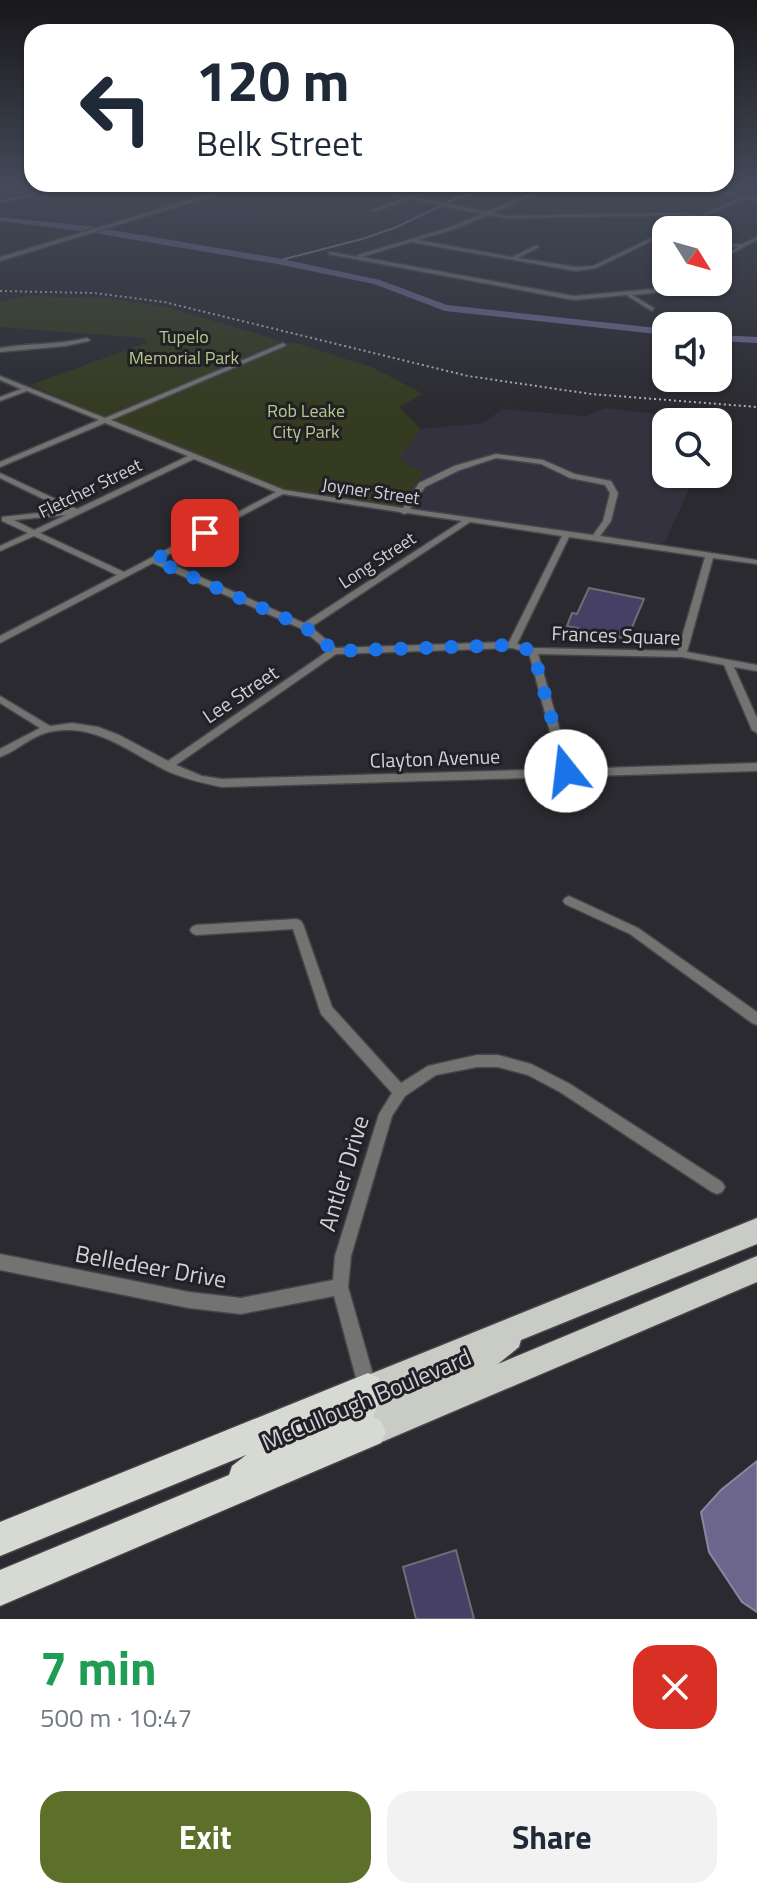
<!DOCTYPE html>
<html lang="en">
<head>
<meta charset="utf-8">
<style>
  :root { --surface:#fff; --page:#f2f2f3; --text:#1f2937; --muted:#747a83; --accent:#5d702a }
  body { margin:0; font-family:"Titillium Web",sans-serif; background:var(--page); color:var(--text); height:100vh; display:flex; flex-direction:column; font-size:30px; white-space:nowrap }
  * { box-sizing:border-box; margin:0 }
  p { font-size:26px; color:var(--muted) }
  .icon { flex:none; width:44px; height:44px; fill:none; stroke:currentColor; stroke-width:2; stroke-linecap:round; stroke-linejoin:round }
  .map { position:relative; height:1619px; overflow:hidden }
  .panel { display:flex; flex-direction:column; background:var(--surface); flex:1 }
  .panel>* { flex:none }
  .hud { position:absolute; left:24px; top:24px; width:710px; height:168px; border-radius:24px; box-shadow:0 2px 6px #0004; background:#fff; color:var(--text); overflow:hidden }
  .needle { width:52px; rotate:127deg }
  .tools { position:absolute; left:652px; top:216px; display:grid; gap:16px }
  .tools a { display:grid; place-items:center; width:80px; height:80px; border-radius:16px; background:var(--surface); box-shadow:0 2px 6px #0004; font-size:40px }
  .pin { position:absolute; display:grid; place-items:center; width:68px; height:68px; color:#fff; margin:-34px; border-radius:16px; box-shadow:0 4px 12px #0006 }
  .me { position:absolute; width:88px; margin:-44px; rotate:344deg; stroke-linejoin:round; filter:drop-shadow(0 0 6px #0008) }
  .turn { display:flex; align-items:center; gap:28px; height:168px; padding:0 40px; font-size:36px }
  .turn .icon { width:104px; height:104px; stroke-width:2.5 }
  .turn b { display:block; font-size:56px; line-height:68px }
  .round { display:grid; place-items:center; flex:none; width:84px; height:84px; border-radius:24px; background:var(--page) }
  .headline { display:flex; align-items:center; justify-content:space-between; height:136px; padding:0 40px }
  h1 { font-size:48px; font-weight:700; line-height:60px; color:#1e9e55 }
  .action { display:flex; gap:16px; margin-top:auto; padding:16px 40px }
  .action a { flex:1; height:92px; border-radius:24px; background:var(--accent); color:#fff; font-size:32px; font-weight:700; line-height:92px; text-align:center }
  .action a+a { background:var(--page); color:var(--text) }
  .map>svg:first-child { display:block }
</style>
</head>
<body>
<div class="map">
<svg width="757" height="1619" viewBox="0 0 757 1619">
  <rect width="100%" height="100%" fill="#2b2a30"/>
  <polygon fill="#34323e" points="605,408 720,421 718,424 666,422 666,474 696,474 664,544 401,507 422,473 399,459 421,429 484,423 502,409 586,416"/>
  <g fill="#343b20">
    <polygon points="24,296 103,298 166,307 282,341 106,418 30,385 148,342 144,338 0,327 0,302"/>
    <polygon points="293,342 374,368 423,394 399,407 421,429 399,459 423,472 401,507 283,489 114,420"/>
  </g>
  <polygon fill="#6c668c" stroke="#8a86a2" stroke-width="2" points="757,1461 757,1612 742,1602 709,1552 701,1512 721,1490"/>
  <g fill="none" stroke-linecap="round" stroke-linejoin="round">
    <g stroke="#8a86a2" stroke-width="2">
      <polyline points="0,202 30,195 49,186"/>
      <polyline points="277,261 362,239 397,227 457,198 498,186"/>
    </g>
    <g fill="#6c668c" fill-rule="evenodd">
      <polygon points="0,217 88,226 277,258 380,280 447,305 666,329 666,335 445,311 374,284 277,264 88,232 0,221"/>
      <polygon points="718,335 757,337 757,343 718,341"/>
    </g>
  </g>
  <g fill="#464064" stroke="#6e6d74" stroke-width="2">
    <polygon points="589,588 644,599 627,639 567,626 572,613 577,614"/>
    <polygon points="456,1550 474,1619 416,1619 403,1567"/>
  </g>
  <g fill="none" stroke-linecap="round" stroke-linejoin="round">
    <g stroke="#46454a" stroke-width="3">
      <g id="minor">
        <path d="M352,186C369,186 397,197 411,196C422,194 430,186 442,186L415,197L487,212L547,186H553L546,190H677L687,186L691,187L677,192H540L492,213L506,216L680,213L700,216L743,196L747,197L675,230H669L695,218L680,215L506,218L488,215L452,230L417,240L512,257L537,245L539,247L518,258L576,267L593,266L666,231V234L596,268L576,271L411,242L361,257L574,296L654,289L679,282H688L654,293L632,295L654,308L652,311L626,295L574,300L328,254L330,252L358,257V255L448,228L482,214L410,199L374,212L372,210L405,198Z"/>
        <polygon points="757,237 757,240 718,261 718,258 738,247 718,247 718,245 742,244"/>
        <path d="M87,338L90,340L89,341L65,346L0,352V348C29,343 58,345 87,338Z"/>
        <path d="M283,343L286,345L285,346L111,420L284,490L403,508L419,483L454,466L496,454L543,460L575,474L611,481L618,493L611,521L600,536L757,560V564L713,558L687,652L757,665V671L734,667L757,718V733L752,730L724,665L682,657L538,654L571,769L757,763V771L222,787C202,783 181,778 163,769C127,750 93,722 49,732C31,736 17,751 0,757V749L40,728L0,703V696L50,726L72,723L98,727L119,735L168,761L328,651L302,629L153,563L0,643V636L117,575L34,536L0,551V546L28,533L2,521V517L66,510L0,478V473L77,509L188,456L105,423L0,467V462L99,420L27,391L0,401V397L21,389L0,380V376L105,418ZM496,458L541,464L570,478L605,485L610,493L603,521L593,535L410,509L425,487L460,470ZM194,459L276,492L124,572L40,533ZM283,494L400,512L404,514L407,513L462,521L304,623L160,559ZM66,515L34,530L14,520ZM470,522L562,536L509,642L336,648L311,627ZM569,537L705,557L678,651L533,648L517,644ZM512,648L529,653L560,769L222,779L202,776L176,765L336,654Z"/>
        <polygon points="569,896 638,928 757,1012 757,1025 752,1023 630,934 565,904 563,901 565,898"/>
        <polygon points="297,919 301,921 303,924 332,1007 401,1083 428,1066 477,1055 498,1055 531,1064 570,1084 722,1182 725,1187 722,1192 717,1194 712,1192 560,1092 528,1075 498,1067 477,1067 436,1075 405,1096 392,1116 351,1256 348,1287 377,1389 374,1395 368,1398 362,1395 359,1389 334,1296 241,1314 189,1308 0,1270 0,1254 189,1292 241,1298 333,1280 335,1256 379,1114 392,1093 321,1014 293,929 196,935 192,933 190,930 192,927 196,925"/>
      </g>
    </g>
    <g stroke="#46454a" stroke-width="3">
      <g id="tertiary">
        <polygon points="236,186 245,186 0,261 0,257"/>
        <polygon points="679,186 692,186 757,197 757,201"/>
      </g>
    </g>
    <g stroke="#46454a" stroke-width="3">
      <polygon id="trunk" points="757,1218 757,1244 521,1340 519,1347 498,1364 757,1256 757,1282 370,1447 360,1442 355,1432 376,1400 368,1403 358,1399 354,1389 358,1379"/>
    </g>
    <g stroke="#46454a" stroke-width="3">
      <polygon id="motorway" points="368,1373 379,1378 384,1389 373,1417 381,1421 386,1432 381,1443 0,1606 0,1570 229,1475 232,1466 246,1455 0,1556 0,1522"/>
    </g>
    <use href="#minor" fill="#737471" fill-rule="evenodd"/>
    <use href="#tertiary" fill="#737471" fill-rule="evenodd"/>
    <use href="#trunk" fill="#c9ccc4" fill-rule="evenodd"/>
    <use href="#motorway" fill="#d7dad2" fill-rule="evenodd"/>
    <polyline stroke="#b3b2b7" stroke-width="2" stroke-dasharray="2 3" stroke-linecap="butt" points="0,291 94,293 164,302 468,376 591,394 757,407"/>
  </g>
  <linearGradient id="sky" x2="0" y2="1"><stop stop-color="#18171a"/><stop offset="0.45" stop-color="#444a59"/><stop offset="1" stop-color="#444a59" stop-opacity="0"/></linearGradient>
  <rect width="757" height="413" fill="url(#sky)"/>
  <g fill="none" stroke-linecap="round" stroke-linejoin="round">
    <polyline stroke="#1a73e8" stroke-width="14" stroke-dasharray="0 25.2" points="205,533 154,560 305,627 334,651 512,645 533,651 566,771"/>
  </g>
  <g text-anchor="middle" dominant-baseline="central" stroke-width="6" stroke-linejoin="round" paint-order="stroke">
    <g font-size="18" fill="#b7c886" stroke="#212026">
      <text x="184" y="336">Tupelo<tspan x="184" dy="21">Memorial Park</tspan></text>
      <text x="306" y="410">Rob Leake<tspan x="306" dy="21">City Park</tspan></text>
    </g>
    <g font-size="18" fill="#d1d0d4" stroke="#212026">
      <text transform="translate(90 488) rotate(-26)">Fletcher Street</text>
      <text transform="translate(371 491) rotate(8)">Joyner Street</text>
      <text transform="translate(377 560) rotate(-33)">Long Street</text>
    </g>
    <g font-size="20" fill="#d1d0d4" stroke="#212026">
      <text transform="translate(616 635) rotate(2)">Frances Square</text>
      <text transform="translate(240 694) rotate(-34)">Lee Street</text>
      <text transform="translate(435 758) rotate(-2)">Clayton Avenue</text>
    </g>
    <g font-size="24" fill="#d1d0d4" stroke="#212026">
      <text transform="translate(343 1173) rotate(-73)">Antler Drive</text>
      <text transform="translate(151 1266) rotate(10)">Belledeer Drive</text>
      <text transform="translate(366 1399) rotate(-23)">McCullough Boulevard</text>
    </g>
  </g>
</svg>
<div class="tools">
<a><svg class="needle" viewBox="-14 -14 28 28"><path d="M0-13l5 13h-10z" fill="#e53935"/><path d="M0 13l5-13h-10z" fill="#747a83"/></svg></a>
<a><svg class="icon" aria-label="sound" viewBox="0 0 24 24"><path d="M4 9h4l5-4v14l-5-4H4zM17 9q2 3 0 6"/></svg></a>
<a><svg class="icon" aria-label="search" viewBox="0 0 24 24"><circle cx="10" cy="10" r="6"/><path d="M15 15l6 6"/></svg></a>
</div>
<div class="pin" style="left:205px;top:533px;background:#d93025"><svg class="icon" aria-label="arrive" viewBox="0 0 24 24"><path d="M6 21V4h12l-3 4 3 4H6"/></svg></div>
<svg class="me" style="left:566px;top:771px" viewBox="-20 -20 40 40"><circle r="19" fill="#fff"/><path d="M0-13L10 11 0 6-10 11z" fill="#1a73e8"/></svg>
<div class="hud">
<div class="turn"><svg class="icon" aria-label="left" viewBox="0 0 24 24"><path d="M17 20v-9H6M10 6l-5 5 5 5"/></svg><div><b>120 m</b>Belk Street</div></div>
</div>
</div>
<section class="panel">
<div class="headline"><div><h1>7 min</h1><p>500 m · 10:47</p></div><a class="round" style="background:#d93025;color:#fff"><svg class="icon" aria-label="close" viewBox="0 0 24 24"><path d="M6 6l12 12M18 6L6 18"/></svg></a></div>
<div class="action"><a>Exit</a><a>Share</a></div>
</section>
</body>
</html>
